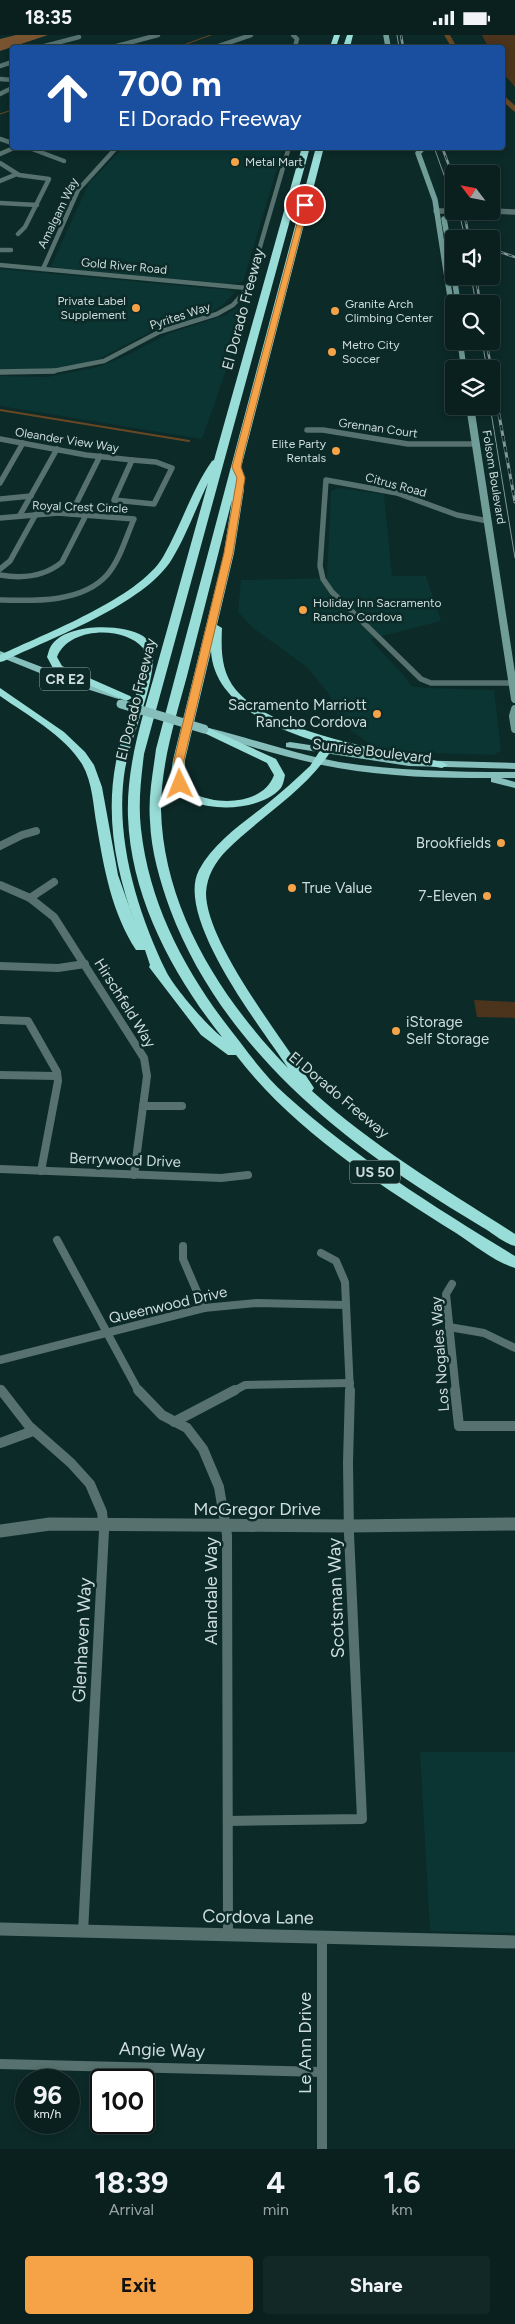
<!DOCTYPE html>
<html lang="en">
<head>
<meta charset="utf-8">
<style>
  :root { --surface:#09201e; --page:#122827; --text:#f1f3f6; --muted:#99a3a4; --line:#293e3c; --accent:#f6a247 }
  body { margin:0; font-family:Figtree,sans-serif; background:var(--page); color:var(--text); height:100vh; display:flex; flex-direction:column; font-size:19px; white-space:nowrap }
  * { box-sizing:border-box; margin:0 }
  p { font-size:16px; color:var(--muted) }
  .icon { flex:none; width:28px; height:28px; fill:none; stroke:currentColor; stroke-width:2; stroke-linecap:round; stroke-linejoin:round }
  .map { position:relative; height:2114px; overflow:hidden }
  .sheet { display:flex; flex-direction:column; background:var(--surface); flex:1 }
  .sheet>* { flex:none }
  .guide { position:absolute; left:10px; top:10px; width:495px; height:105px; border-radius:5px; box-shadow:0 2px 8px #0003,0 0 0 1px var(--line); background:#1a4fa0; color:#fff; overflow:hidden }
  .needle { width:32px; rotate:302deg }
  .fabs { position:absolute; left:445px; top:130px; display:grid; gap:10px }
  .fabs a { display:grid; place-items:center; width:55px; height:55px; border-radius:5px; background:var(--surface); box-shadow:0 2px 8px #0003,0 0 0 1px var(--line); font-size:25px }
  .speed { position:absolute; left:15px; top:2034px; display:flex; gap:10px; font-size:25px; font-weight:700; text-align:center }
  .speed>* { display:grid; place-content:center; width:65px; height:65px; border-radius:50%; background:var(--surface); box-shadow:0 2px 8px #0003,0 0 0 1px var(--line); line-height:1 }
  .speed small { font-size:12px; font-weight:400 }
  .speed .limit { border:2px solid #111; border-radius:8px; background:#fff; color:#111 }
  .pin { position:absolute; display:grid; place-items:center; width:42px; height:42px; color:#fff; margin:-21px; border:2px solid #fff; border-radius:50%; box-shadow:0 1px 5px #0007 }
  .me { position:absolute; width:55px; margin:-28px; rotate:358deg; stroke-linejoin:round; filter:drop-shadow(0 0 4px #0008) }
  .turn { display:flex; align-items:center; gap:18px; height:105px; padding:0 25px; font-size:22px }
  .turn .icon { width:65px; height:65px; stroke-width:2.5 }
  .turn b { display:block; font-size:35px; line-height:42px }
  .eta { display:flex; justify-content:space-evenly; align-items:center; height:85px; text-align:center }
  .eta b { font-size:30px; font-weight:700; line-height:35px }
  .button { display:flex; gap:10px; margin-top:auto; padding:10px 25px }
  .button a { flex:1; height:58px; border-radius:5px; background:var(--accent); color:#111; font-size:20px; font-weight:700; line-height:58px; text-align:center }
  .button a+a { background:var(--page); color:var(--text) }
  .status { display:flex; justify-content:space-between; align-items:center; height:35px; padding:0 25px; background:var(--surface); direction:ltr }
  .status svg { height:14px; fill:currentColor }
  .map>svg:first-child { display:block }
</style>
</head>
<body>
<div class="status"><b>18:35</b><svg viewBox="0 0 49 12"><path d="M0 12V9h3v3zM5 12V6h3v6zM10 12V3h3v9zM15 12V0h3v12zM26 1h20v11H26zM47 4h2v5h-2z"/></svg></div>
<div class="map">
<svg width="515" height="2114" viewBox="0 0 515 2114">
  <rect width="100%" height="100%" fill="#0c2a28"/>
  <g fill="#0a3532">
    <polygon points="123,113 283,113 243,247 231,249 59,233 51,231 89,148"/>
    <polygon points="0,234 229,255 235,257 222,271 208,279 152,296 99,324 77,330 47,334 0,334"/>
    <polygon points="250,258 253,258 202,404 0,371 0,341 47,342 98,332 128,320 167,299 226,280 241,270"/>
    <polygon points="338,453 384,459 392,541 426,541 441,586 370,604 406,643 411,651 426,653 494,655 501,715 495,720 400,717 371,710 341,688 329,659 307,632 253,593 238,577 241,545 327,543 331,456"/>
    <polygon points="420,1717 515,1717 515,1898 430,1896"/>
  </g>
  <g fill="#4b331c">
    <polygon points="482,0 515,0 515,52 503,38 502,12 488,12"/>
    <polygon points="474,965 515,967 515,983 477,982"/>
  </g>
  <polygon fill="#795431" points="16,0 48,0 0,16 0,4"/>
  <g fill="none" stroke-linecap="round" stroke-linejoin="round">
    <g stroke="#6a4723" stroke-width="1">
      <polyline points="178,12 211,0"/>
      <polyline points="0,79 12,75"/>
    </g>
    <polyline stroke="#6a4723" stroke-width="2" points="0,375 189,406"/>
    <g stroke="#6a4723" stroke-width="5">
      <polyline points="447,0 454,12"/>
      <polyline points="502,62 515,74"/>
    </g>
    <g stroke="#56716e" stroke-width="4.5">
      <polyline points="293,0 297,4 295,12"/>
      <polyline points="41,12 79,2"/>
      <polyline points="113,12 158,0"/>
      <polyline points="216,12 251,0"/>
      <polyline points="0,31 12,27"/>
      <polyline points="0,44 12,45"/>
      <polyline points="0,59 12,53"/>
      <polyline points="0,104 12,108"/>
      <polyline points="27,112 64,126"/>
      <polyline points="0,119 16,112"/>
      <polyline points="0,128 19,140 49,144 25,192 18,199"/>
      <polyline points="0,146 17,139"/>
      <polyline points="0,168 37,170"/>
      <polyline points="0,215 11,215"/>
      <polyline points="0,230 247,253"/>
      <polyline points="43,234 78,155 117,112"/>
      <polyline points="0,337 53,336 104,326 159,297 217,279 233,270 248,253 289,112"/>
    </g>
    <g stroke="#56716e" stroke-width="5.5">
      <polyline points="0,337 54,336"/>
      <polyline points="307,395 323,395 408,409 476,409"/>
      <polyline points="0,404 86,420 132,425"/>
      <polygon points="132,425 156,427 172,433 154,469 114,465"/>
      <polyline points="0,448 23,408"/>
      <polyline points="0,464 31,461"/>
      <polyline points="71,479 100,421"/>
      <polyline points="20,480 57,414"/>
      <path d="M0,483L58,478L134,484C126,502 120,525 107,540C82,568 34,566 0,565"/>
      <polyline points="488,486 457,480 397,458 326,445 320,531 323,544 332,557 421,644 431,648 512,648"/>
      <polyline points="0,534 10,526 36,479"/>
      <path d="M0,540C23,544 44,542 62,527L86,480"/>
    </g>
    <g stroke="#56716e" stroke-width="8">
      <polyline points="0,811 22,800 36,796"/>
      <polyline points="0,850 30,863 54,882 144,1023 147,1041 134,1140"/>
      <polyline points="30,863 54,847"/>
      <polyline points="0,931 58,933 85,929"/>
      <polyline points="0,985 28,986 57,1037 58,1046 41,1136"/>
      <polyline points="0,1040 57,1041"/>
      <polyline points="143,1071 182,1071"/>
      <polyline points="0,1134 221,1143 248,1140"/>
      <polyline points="57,1205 139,1357"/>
      <polyline points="183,1211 183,1224 204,1273"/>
      <polyline points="321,1218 336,1226 345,1247 350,1357"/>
      <polyline points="452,1249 446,1259 456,1357"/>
      <polyline points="449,1292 484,1298 515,1313"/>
      <polyline points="0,1325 204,1273 257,1268 346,1270"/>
      <polyline points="0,1354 2,1357"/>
      <polyline points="232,1357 245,1350 350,1348"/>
    </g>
    <g stroke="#56716e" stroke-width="10">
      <polyline points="1,1355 29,1391 71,1428 90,1449 102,1477 104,1496 83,1897"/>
      <polyline points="138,1355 162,1380 187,1393 203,1414 219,1452 227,1500 228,1900"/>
      <polyline points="455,1355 459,1391 515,1391"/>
      <polyline points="174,1387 235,1355"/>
      <polyline points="0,1408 33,1396"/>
      <polyline points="228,1786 362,1784 349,1499 348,1427 350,1355"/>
      <polyline points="322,1902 322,2114"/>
      <polyline points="0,2029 322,2037"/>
    </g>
    <g stroke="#56716e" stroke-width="5.5">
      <polyline points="436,176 454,176"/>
      <polyline points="491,176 515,177"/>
    </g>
    <g stroke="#56716e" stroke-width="13">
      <polyline points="0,1496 50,1489 349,1491 515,1489"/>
      <polyline points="0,1894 515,1907"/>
    </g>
    <g stroke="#719d99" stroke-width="5.5">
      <polyline points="386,0 388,12"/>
      <polyline points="421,115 418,118 435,165 454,287"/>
      <polyline points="444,184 454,240"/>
      <polyline points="454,241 458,269"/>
      <polyline points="460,306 464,334"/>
    </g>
    <g stroke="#719d99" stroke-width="8">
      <polyline points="470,371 515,664"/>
      <polyline points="515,674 513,681 515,694"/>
    </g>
    <g fill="#85beba" fill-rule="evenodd">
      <polygon points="0,616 60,639 123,659 124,661 119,664 115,663 52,643 0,622"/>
      <path d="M209,693C253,704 295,719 339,727C397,736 456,737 515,737V743H501L515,747V753L491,747V743C440,743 388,742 338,733C293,725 249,711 205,698L204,696Z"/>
      <polygon points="290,707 409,725 515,728 515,734 409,731 286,712 286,708"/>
    </g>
    <g fill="#98ddd7" fill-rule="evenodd">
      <polygon points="334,0 340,0 336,12 330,12"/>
      <polygon points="347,0 353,0 350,12 343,12"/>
      <path d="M302,112H310L144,719C141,744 138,769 141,794C150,875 190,945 240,1007C254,1026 269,1045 287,1061C356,1123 436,1173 515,1221V1233C495,1227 474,1210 456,1198C378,1149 293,1095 236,1020H228L201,1000L149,932L150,930L145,915H136C112,878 104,834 97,792C93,771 93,748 82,729C64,700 27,680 0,661V653L64,697L85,717L94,730L102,752L118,840L135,888C113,828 103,768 121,706C129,677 145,644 143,613C124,590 68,592 57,622L62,631L130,661L132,663L126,666L54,635L47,622C48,619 49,614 51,611C65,588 122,588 143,601C147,604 151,609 153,613C156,650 132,697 125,734C114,801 137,876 166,936C173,951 208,992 222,1002C173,940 131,863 128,782C126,728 144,678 158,627C175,567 191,508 208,448C196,473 186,501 172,524C145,569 51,603 4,626L0,627V620C44,599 139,563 163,522C181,491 191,456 212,426L214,425Z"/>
      <path d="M316,112H324L236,452H242L244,454L234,518L217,590L222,593C221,615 221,637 236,655C273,699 387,716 442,727L448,730L442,733C376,721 216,702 211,616L185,725V747C188,751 191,756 195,759C219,771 264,769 274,740L267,728L200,696L198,694L204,691L276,724L285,740C284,745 283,751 280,754C259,778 187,781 173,748C170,741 172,732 173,725L224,518L232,465C217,524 202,582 187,641C175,685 161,729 161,774C163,874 222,965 288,1033C262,994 174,882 199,835C214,807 243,788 267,769C282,757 296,744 310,731L321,714H329L331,716C304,757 261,781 227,815C215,827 207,841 206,858C206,909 286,1008 314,1053L312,1056C374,1112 445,1154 515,1199V1211C503,1208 493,1198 482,1192C461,1179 439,1166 418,1152C313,1083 215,994 170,874C160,846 151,816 150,786C148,761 153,738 156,714Z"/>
    </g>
    <g stroke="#819695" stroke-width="1">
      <polyline points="397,0 399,12"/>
      <polyline points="434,112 454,168"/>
      <polyline points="459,176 465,204"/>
      <polyline points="471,241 476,269"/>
      <polyline points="482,306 487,334"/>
      <polyline points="490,371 515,523"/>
    </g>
    <g stroke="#819695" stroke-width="2.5">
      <g id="rail-far1">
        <polyline points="401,0 403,12"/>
        <polyline points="442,112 454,144"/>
        <polyline points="464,176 469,204"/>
        <polyline points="491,214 515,222"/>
        <polyline points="476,241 480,269"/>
        <polyline points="486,306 492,337"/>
      </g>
    </g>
    <g stroke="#819695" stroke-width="3">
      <polyline id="rail" points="491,336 515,467"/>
    </g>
    <use href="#rail-far1" stroke="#0c2a28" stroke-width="1" stroke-dasharray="4.5" stroke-linecap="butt"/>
    <use href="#rail" stroke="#0c2a28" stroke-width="2" stroke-dasharray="5.5" stroke-linecap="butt"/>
    <polyline stroke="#85beba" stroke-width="9" points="121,669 204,694"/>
  </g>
  <polygon fill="#f6a247" stroke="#a0692e" points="305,168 308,170 244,417 241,432 245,443 233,518 184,725 184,749 180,752 175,749 174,725 224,518 237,443 232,432 302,170"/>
  <g fill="#f6a247" stroke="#0c2a28" stroke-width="2">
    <circle cx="235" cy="127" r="5"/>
    <circle cx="136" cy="273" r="5"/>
    <circle cx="335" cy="276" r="5"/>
    <circle cx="332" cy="317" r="5"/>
    <circle cx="336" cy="416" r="5"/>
    <circle cx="303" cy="575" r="5"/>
    <circle cx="377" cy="679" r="5"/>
    <circle cx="501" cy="808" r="5"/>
    <circle cx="292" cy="853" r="5"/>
    <circle cx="487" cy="861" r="5"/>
    <circle cx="396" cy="996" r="5"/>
  </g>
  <g text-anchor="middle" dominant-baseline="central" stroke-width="5" stroke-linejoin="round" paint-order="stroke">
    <g font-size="12" fill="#cddddc" stroke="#0c2a28" text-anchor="start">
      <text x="245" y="127">Metal Mart</text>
      <text x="126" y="266" text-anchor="end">Private Label<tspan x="126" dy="14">Supplement</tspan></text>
      <text x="345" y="269">Granite Arch<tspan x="345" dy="14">Climbing Center</tspan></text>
      <text x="342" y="310">Metro City<tspan x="342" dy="14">Soccer</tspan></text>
      <text x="326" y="409" text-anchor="end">Elite Party<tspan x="326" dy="14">Rentals</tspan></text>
      <text x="313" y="568">Holiday Inn Sacramento<tspan x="313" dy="14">Rancho Cordova</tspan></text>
    </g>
    <g font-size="12" fill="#cddddc" stroke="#0c2a28">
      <text transform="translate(58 178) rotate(-64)">Amalgam Way</text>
      <text transform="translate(124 231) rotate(5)">Gold River Road</text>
      <text transform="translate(180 281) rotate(-18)">Pyrites Way</text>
      <text transform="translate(378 393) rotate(8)">Grennan Court</text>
      <text transform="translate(67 405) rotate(9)">Oleander View Way</text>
      <text transform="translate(494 442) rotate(81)">Folsom Boulevard</text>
      <text transform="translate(396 450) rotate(15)">Citrus Road</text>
      <text transform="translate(80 472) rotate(2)">Royal Crest Circle</text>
    </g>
    <g fill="#0c2a28" stroke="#93a7a6" stroke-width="1">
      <rect x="40" y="632.5" width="50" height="23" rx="4"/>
      <rect x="350" y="1125.5" width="50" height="23" rx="4"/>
    </g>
    <g font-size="14" font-weight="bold" fill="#cddddc">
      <text x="65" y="644">CR E2</text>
      <text x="375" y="1137">US 50</text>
    </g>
    <g font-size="15" fill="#cddddc" stroke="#0c2a28">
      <text transform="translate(243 274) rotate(-75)">El Dorado Freeway</text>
      <text transform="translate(136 664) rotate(-76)">El Dorado Freeway</text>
      <text transform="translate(372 716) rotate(7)">Sunrise Boulevard</text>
      <text transform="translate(125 968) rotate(58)">Hirschfeld Way</text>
      <text transform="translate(339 1060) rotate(40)">El Dorado Freeway</text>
      <text transform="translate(125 1125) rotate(2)">Berrywood Drive</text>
      <text transform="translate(168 1270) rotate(-13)">Queenwood Drive</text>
      <text transform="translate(440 1319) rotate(-94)">Los Nogales Way</text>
    </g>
    <g font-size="15" fill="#cddddc" stroke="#0c2a28" text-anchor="end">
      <text x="367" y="670">Sacramento Marriott<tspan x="367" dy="17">Rancho Cordova</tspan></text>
      <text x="491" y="808">Brookfields</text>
      <text x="302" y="853" text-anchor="start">True Value</text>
      <text x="477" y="861">7-Eleven</text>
      <text x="406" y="987" text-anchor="start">iStorage<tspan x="406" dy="17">Self Storage</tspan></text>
    </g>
    <g font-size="18" fill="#cddddc" stroke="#0c2a28">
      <text x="257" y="1474">McGregor Drive</text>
      <text transform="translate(211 1556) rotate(-90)">Alandale Way</text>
      <text transform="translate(336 1563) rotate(-92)">Scotsman Way</text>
      <text transform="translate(82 1605) rotate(-87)">Glenhaven Way</text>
      <text transform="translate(258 1882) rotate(1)">Cordova Lane</text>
      <text transform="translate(305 2008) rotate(-90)">Le Ann Drive</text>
      <text transform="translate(162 2015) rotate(2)">Angie Way</text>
    </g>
  </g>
</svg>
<div class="fabs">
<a><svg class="needle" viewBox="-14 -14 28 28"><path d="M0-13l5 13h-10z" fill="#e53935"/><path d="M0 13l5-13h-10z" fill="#99a3a4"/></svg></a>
<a><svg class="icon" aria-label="sound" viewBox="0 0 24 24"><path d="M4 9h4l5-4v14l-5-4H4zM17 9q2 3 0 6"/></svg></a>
<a><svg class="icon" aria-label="search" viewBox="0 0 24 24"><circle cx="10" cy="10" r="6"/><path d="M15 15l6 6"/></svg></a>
<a><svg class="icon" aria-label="layers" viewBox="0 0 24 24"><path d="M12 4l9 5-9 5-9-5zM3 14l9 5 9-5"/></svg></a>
</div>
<div class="speed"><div>96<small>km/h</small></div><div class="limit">100</div></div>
<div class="pin" style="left:305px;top:170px;background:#d93025"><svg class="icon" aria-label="arrive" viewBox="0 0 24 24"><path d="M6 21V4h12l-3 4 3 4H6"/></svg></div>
<svg class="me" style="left:180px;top:749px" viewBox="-20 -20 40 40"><path d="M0-17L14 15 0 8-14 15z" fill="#f6a247" stroke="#fff" stroke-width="4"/></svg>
<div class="guide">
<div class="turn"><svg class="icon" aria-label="ahead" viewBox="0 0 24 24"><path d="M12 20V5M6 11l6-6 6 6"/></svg><div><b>700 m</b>El Dorado Freeway</div></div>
</div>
</div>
<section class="sheet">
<div class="eta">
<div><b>18:39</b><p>Arrival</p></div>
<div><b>4</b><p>min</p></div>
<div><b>1.6</b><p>km</p></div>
</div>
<div class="button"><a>Exit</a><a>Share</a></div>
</section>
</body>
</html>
